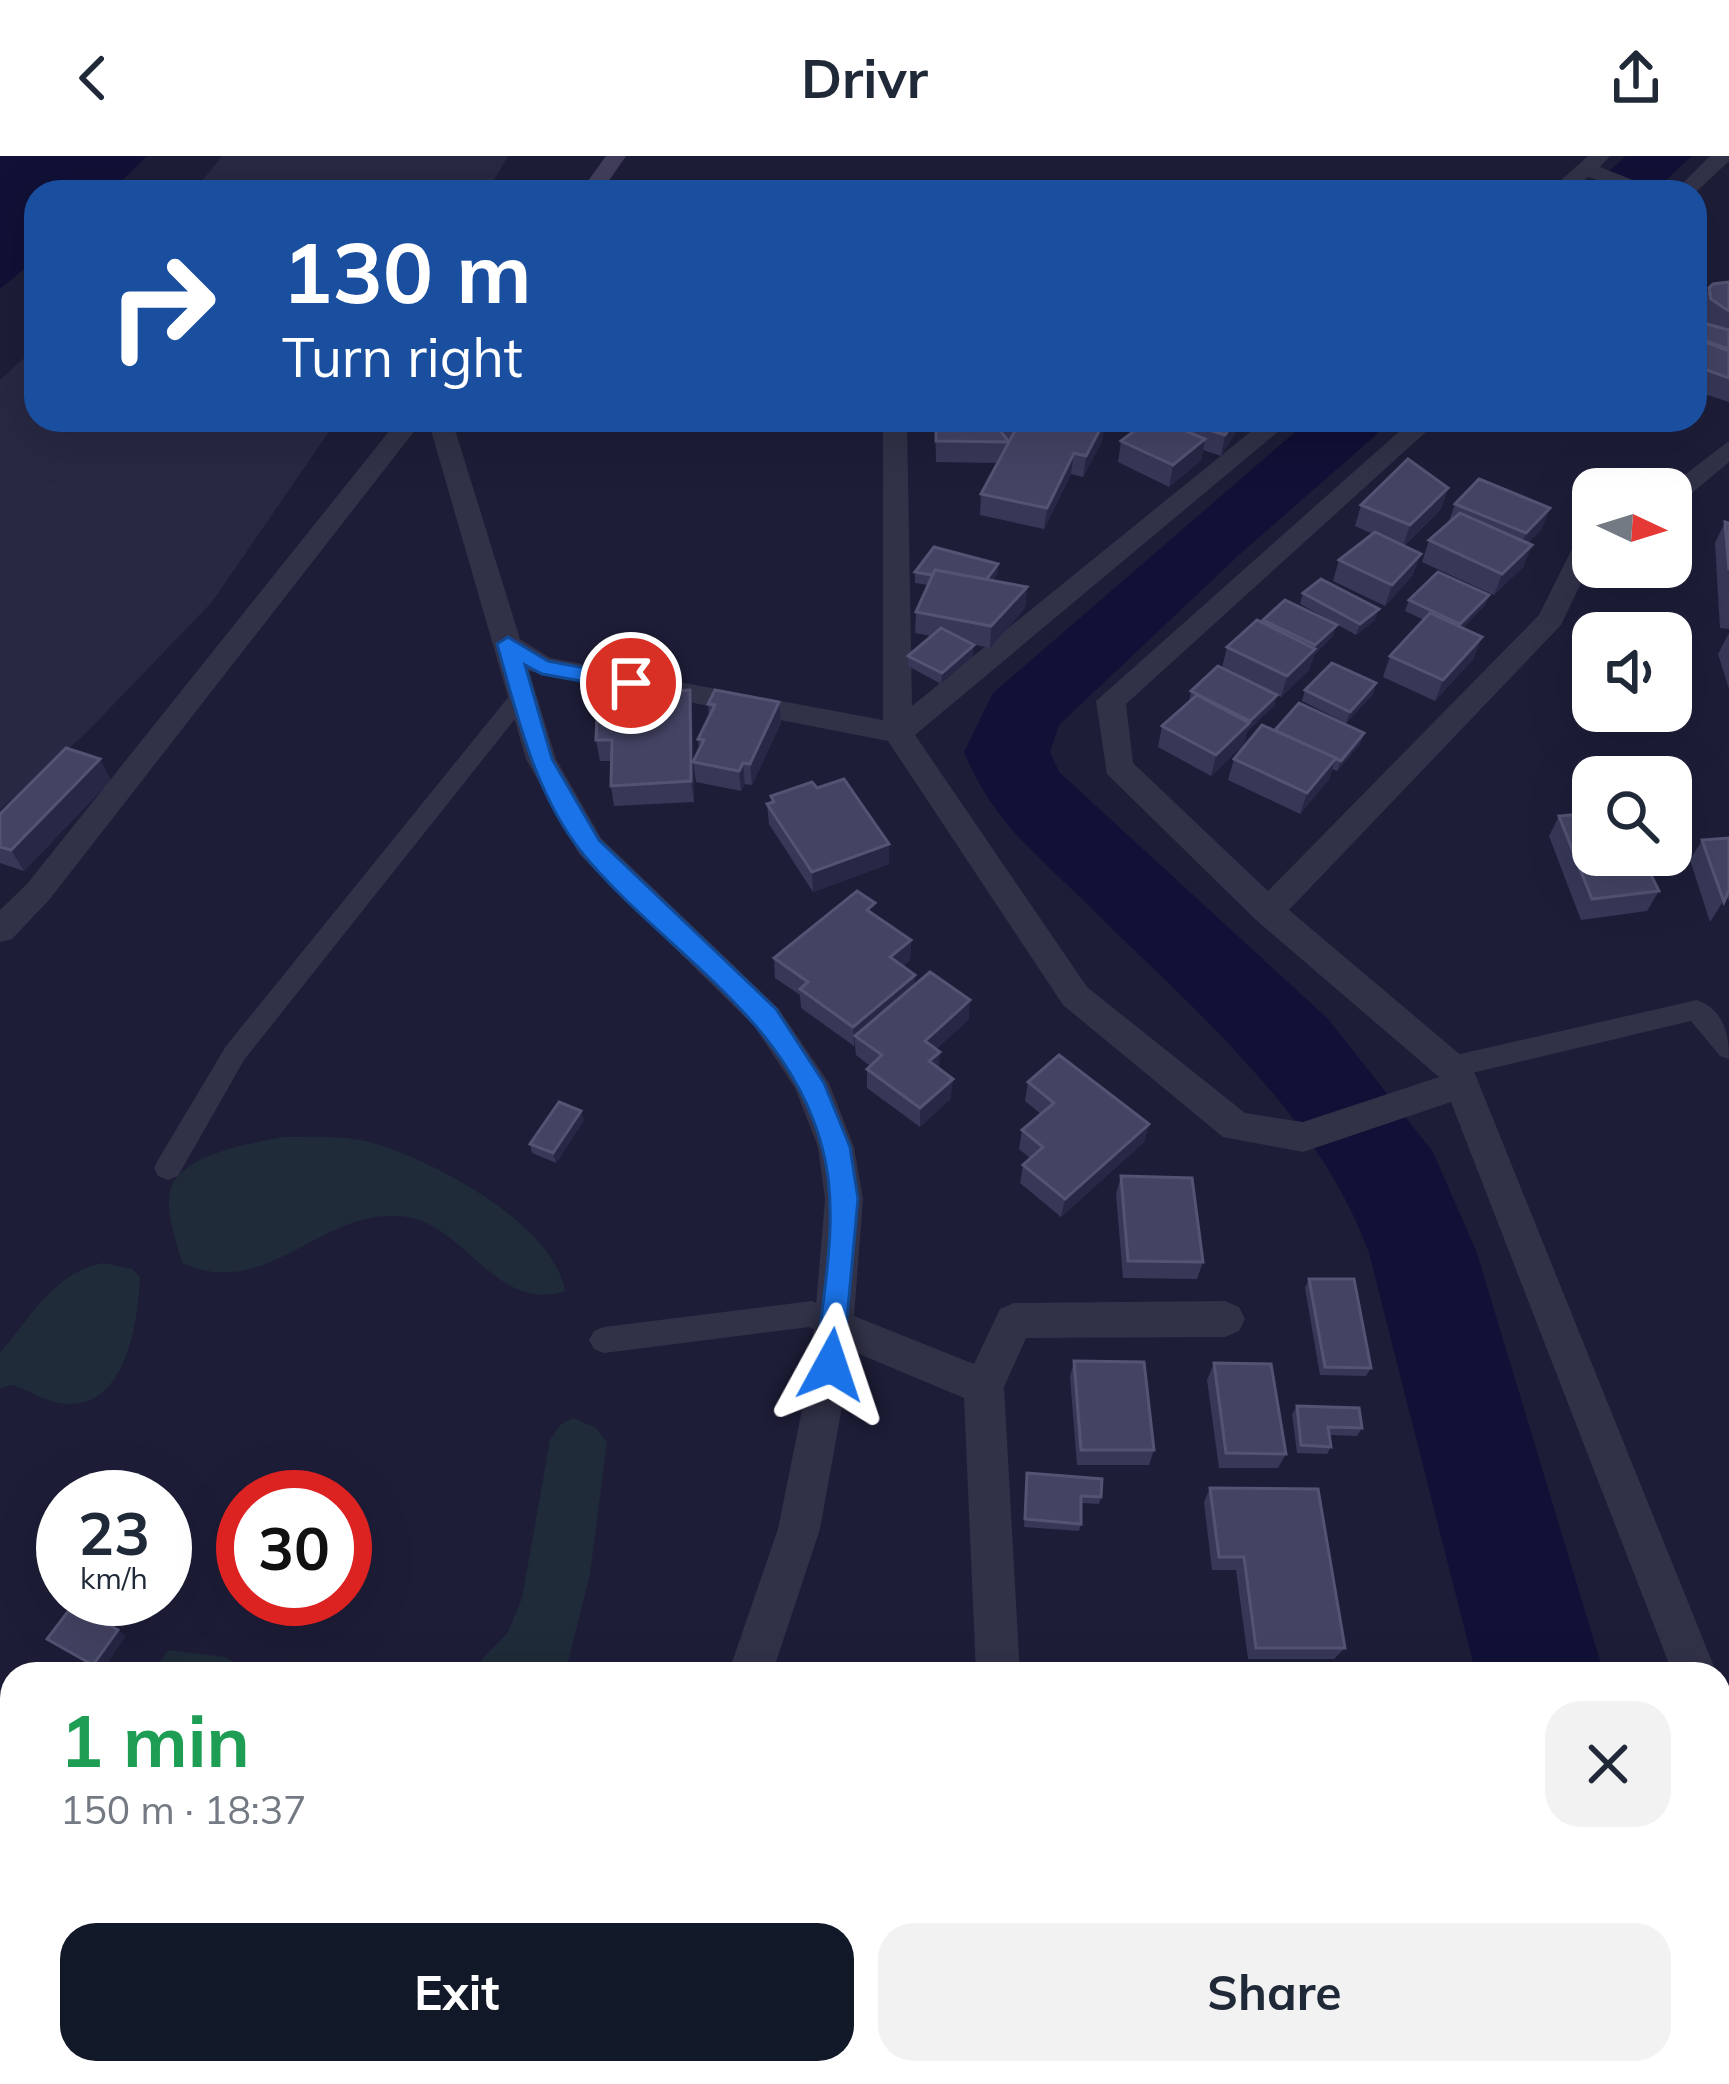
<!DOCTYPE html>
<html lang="en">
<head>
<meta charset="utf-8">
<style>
  :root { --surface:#fff; --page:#f2f2f3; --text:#1f2937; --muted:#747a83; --accent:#111827 }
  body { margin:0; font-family:Mulish,sans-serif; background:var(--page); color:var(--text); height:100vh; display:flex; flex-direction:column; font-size:45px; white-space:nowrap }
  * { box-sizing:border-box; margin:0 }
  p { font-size:39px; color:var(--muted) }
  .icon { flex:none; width:66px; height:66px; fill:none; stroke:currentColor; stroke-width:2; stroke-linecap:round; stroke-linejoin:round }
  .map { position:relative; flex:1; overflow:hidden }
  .drawer { position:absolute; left:0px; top:1506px; width:1731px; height:423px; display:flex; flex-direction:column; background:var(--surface); border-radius:36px 36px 0 0; box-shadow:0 12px 48px #0002 }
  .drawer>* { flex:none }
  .hud { position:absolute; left:24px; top:24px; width:1683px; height:252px; border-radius:36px; box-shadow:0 12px 48px #0002; background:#1a4fa0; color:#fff; overflow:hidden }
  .needle { width:78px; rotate:94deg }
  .fabs { position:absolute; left:1572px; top:312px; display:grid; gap:24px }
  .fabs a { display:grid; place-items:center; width:120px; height:120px; border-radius:24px; background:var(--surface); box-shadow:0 12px 48px #0002; font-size:60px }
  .speed { position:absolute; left:36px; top:1314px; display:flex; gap:24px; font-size:60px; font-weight:700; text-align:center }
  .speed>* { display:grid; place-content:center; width:156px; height:156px; border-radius:50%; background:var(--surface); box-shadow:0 12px 48px #0002; line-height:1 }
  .speed small { font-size:30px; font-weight:400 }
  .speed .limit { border:18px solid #d22; background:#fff; color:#111 }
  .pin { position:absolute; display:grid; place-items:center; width:102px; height:102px; color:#fff; margin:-51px; border:6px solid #fff; border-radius:50%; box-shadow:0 3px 12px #0007 }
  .me { position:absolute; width:132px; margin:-66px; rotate:5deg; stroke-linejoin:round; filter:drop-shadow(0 0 9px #0008) }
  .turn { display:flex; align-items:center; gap:42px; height:252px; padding:0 60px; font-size:54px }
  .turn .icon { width:156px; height:156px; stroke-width:2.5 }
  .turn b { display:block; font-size:84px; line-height:102px }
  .round { display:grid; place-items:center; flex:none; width:126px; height:126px; border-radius:36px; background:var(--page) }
  .head { display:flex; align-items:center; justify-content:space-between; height:204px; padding:0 60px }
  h1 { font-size:72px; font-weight:700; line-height:90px; color:#1e9e55 }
  .button { display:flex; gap:24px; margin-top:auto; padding:24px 60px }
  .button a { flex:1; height:138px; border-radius:36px; background:var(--accent); color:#fff; font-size:48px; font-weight:700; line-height:138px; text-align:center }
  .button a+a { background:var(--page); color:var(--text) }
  header { display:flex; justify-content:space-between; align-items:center; height:156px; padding:0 60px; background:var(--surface); font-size:54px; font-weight:700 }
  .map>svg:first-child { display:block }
</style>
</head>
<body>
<header><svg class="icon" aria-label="back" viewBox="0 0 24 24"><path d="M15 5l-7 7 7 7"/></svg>Drivr<svg class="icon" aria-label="share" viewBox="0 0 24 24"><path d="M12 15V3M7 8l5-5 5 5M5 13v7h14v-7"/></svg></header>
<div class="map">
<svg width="1729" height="1928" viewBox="0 0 1729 1928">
  <rect width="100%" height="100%" fill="#1d1d38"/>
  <g fill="#282842">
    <polygon points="222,0 508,0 487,36 193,36"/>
    <polygon points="36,191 36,264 337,264 212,446 86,577 0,654 0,224"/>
  </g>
  <g fill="#1f2b39">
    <path d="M282,981C309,981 339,979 365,985C427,1000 554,1067 565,1135C498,1158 467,1071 407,1061C324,1047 269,1147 182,1107C177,1087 167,1061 169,1040C174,998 250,988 282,981Z"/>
    <path d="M104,1107L132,1113L140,1121C138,1171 123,1269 48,1244C36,1240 25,1233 13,1229L0,1232V1197C30,1162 56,1114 104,1107Z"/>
    <polygon points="573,1262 596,1272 607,1286 590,1418 565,1518 468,1518 508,1476 522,1442 550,1284 561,1268"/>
    <polygon points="168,1494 225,1501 258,1518 152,1518"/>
    <polygon points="0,1573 12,1573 12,1917 430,1917 426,1928 0,1928"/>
  </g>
  <polygon fill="#111036" points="0,0 147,0 111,36 36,36 36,103 0,133"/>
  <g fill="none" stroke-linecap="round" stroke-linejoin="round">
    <g fill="#111036" fill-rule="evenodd">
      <polygon points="1626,0 1692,0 1653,36 1586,36"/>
      <path d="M1309,264H1386L1376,279L1241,397L1059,569L1050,596L1059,616L1328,863L1433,996L1477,1097L1604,1518H1476L1369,1097C1317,954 1188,849 1083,744C1031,693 993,665 964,596L993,537Z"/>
      <polygon points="1570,1917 1716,1917 1719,1928 1573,1928"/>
    </g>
    <g fill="#313148" fill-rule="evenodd">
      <polygon points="522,532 533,539 530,544 244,904 178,1020 168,1024 158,1020 154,1012 158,1004 226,890 514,534"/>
      <path d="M1697,844C1724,854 1729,878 1729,903L1720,900L1691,865L1451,922L1442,918L1438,911L1442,904L1451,900Z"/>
      <polygon points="812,1145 845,1161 850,1170 845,1179 835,1183 809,1171 604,1197 594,1193 589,1184 594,1175 604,1171"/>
    </g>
    <g fill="#313148" fill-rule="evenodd">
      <polygon points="1588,0 1610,0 1600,11 1663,36 1633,36 1588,21 1571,36 1548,36"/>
      <polygon points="1710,0 1729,0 1729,5 1695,37 1674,36"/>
      <polygon points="398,264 423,264 49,744 12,783 0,786 0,754 27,728"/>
      <polygon points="428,264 452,264 520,483 550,502 883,564 883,264 907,264 912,550 1265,264 1292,264 915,579 1087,831 1245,957 1303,966 1439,921 1256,764 1107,618 1096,545 1412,264 1439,264 1126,548 1133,607 1268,735 1539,459 1574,389 1593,381 1593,402 1561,469 1289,754 1463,901 1475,918 1717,1518 1673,1518 1451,946 1303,996 1223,981 1063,849 888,585 529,515 556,603 601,682 778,852 829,927 854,991 863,1043 854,1160 974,1208 1000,1153 1014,1147 1225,1145 1239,1151 1245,1163 1239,1175 1225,1181 1026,1182 1004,1231 1020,1518 976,1518 964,1242 852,1195 820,1373 772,1518 728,1518 778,1373 811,1209 825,1043 818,991 795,932 754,870 579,698 526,603"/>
      <polygon points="1729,285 1729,306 1680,347 1671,350 1671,333 1666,333"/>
      <polygon points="1719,1555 1729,1559 1729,1626 1719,1622"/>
      <polygon points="602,1917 654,1917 651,1928 599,1928"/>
      <polygon points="993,1917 1045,1917 1046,1928 994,1928"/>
    </g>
    <polygon fill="#403e5c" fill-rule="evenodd" points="606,0 626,0 601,36 580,36"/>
  </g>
  <g fill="#373758">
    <polygon points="1729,126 1729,246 1695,235 1695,174 1708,169 1702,164 1700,153 1709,132"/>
    <polygon points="935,264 1016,264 1017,271 1104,268 1102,285 1083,321 1071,318 1044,373 980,359 981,338 998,307 936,306"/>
    <polygon points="1149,264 1245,264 1238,275 1236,274 1221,300 1203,294 1201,304 1169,331 1118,306 1121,285"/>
    <polygon points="1448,332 1441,353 1404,390 1413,419 1385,450 1333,425 1339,404 1373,378 1355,370 1361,349"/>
    <polygon points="1455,348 1550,352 1541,374 1528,387 1524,410 1494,439 1422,406 1429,384 1448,368"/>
    <polygon points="1725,366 1729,367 1729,473 1720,472 1715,387"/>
    <polygon points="998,408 997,419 992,425 1027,431 1025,452 990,492 972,488 973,500 941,528 908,510 908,500 931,480 915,477 916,456 928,429 915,427 915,416"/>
    <polygon points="1303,437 1375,464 1356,479 1300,448"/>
    <polygon points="1489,439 1485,449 1463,472 1474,502 1435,545 1383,521 1390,500 1424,464 1405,455 1409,444"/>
    <polygon points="1263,464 1333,480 1314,499 1309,514 1281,541 1234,518 1277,539 1274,550 1247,575 1244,588 1211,620 1158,591 1162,570 1189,545 1191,535 1222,512 1227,491 1262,467"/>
    <polygon points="1729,477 1729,533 1718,498"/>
    <polygon points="1376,527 1373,538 1346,567 1302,545 1305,534"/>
    <polygon points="779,546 781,567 752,629 745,628 741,635 696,626 693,606 699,594 698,583 709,561 708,548"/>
    <polygon points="692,555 694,646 614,650 611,630 611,605 600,605 596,584"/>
    <polygon points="1275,575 1364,577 1360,588 1337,615 1332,613 1329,623 1300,658 1228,624 1234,603"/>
    <polygon points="111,624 24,715 0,707 0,658"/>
    <polygon points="817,632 889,688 889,708 813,736 769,668 767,648 771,647 771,640"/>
    <polygon points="1559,660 1659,735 1647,755 1581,764 1549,680"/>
    <polygon points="1729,682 1729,744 1726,741 1710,766 1690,704 1702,684"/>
    <polygon points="875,759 911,784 910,804 903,810 915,819 914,829 969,863 936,893 939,912 951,942 920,971 867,932 867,913 870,910 856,899 855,889 854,890 801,852 800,839 775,822 774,802"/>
    <polygon points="1028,926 1149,968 1144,986 1061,1061 1020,1027 1023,1009 1030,1002 1019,993 1022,974 1041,958 1025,945"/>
    <polygon points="584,964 556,1007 532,997 530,988"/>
    <polygon points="1121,1020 1203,1106 1197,1123 1123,1122 1116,1038"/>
    <polygon points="1309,1123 1371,1212 1366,1220 1320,1219 1305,1132"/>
    <polygon points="1074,1205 1154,1294 1149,1309 1077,1309 1070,1221"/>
    <polygon points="1214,1207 1286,1298 1278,1312 1219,1312 1207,1224"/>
    <polygon points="1297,1250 1362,1272 1357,1280 1329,1279 1331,1291 1327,1298 1297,1297 1292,1258"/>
    <polygon points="1027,1317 1101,1341 1099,1348 1081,1347 1081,1368 1079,1375 1024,1371"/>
    <polygon points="1210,1332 1345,1492 1334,1503 1248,1503 1236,1414 1212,1414 1204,1346"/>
    <polygon points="1188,1917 1317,1917 1318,1928 1189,1928"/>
    <polygon points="1323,1917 1386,1917 1386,1918 1375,1919 1376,1928 1324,1928"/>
    <polygon points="1407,1917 1544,1917 1546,1928 1408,1928"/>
  </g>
  <g fill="#272746">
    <polygon points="1099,264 1106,264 1102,285 1083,321 1086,300"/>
    <polygon points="1235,264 1238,264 1235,278 1221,300 1225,279"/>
    <polygon points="1205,283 1201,304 1169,331 1173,309"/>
    <polygon points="1074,297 1071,318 1044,373 1047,352"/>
    <polygon points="1448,332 1441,353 1403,390 1410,369"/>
    <polygon points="1550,352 1541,374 1518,398 1526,377"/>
    <polygon points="1532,389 1524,410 1494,439 1502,418"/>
    <polygon points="1421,398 1413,419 1385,450 1392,429"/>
    <polygon points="998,408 997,419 981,440 982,429"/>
    <polygon points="1027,431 1025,452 990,492 991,470"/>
    <polygon points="1489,439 1485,449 1456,479 1460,468"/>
    <polygon points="1379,453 1375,464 1356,479 1360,468"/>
    <polygon points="1337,469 1333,480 1314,499 1309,514 1281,541 1287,520"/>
    <polygon points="1482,481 1474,502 1435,545 1443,524"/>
    <polygon points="974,489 973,500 941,528 942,517"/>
    <polygon points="1376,527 1373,538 1346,567 1350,556"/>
    <polygon points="690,534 692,555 694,646 691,625"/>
    <polygon points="1277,539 1274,550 1247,576 1250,565"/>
    <polygon points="779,546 781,567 752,629 750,608"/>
    <polygon points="1249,567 1244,588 1211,620 1216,599"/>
    <polygon points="1364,577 1360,588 1337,615 1341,605"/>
    <polygon points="1336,602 1329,623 1300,658 1307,637"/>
    <polygon points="100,603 111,624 24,715 11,694"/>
    <polygon points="743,607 745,628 741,635 739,615"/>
    <polygon points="889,688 889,708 813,736 812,716"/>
    <polygon points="911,784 910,804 889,821 890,801"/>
    <polygon points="915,819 914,838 855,880 855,889 854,890 853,871"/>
    <polygon points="970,844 969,863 924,904 925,885"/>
    <polygon points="940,896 939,915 929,905"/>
    <polygon points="953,923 951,942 920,971 920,952"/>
    <polygon points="581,955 584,964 556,1007 553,997"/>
    <polygon points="1149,968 1144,986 1061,1061 1065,1043"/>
    <polygon points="118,1474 126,1480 102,1515 93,1509"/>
  </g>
  <g fill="#434364" stroke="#545373" stroke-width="3" fill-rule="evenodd">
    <polygon points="1729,126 1729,155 1711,143 1709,132 1713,128"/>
    <polygon points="1707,168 1729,174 1729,193 1695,181 1695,174"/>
    <polygon points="1695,182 1729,195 1729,222 1695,210"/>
    <path d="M936,264H1016L1017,271L1022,264H1105L1086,300L1074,297L1047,352L981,338L1009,286L936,285ZM1017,271L1009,286L999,273Z"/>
    <polygon points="1149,264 1160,264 1205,283 1173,309 1121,285"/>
    <polygon points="1177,264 1235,264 1225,279"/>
    <polygon points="1408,303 1448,332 1410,369 1361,349"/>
    <polygon points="1479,323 1550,352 1526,377 1455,348"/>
    <polygon points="1460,357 1532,389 1502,418 1429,384"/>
    <polygon points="1725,366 1729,367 1729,414"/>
    <polygon points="1375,376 1421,398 1392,429 1339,404"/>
    <polygon points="934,391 998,408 986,424 935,414 932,419 915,416"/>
    <polygon points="935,414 1027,431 991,470 916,456"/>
    <polygon points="1438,416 1489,439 1460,468 1409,444"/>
    <polygon points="1321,423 1379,453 1360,468 1303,437"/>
    <polygon points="1285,444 1337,469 1315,489 1263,464"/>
    <polygon points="1430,457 1482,481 1443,524 1390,500"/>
    <polygon points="1257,464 1315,493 1287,520 1227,491"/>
    <polygon points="941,472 974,489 942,517 908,500"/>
    <polygon points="1332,507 1376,527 1350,556 1305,534"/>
    <polygon points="1218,510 1277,539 1250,565 1191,535"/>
    <polygon points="690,534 691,625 611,630 612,584 596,584 597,560 614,559 615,538"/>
    <polygon points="715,534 779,546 750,608 743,607 739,615 693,606 704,584 698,583 715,549 708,548"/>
    <polygon points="1197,539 1249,567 1216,599 1162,570"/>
    <polygon points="1299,547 1364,577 1341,605 1275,574"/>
    <polygon points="1262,569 1336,602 1307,637 1234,603"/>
    <polygon points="66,592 100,603 11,694 0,691 0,658"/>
    <polygon points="844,623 889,688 812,716 767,648 774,646 771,640 812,626 817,632"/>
    <polygon points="1593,657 1593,699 1641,699 1659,735 1592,743 1559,660"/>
    <polygon points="1729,682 1729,734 1724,746 1702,684"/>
    <polygon points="857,735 875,747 867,754 911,784 890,801 915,819 853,871 800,833 808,826 774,802"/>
    <polygon points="930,816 970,844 925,885 940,896 929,905 953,923 920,952 867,913 882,899 855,880"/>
    <polygon points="1059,899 1149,968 1065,1043 1023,1009 1043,991 1022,974 1054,947 1028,926"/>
    <polygon points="559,946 581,955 553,997 530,988"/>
    <polygon points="1121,1020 1192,1022 1203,1106 1128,1105"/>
    <polygon points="1309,1123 1354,1123 1371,1212 1325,1211"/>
    <polygon points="1074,1205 1144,1206 1154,1294 1081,1294"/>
    <polygon points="1214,1207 1271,1208 1286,1298 1226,1297"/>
    <polygon points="1297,1250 1359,1252 1362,1272 1328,1271 1331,1291 1301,1289"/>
    <polygon points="1027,1317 1102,1323 1101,1341 1081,1340 1081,1368 1025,1363"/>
    <polygon points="1210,1332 1318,1333 1345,1492 1256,1492 1244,1401 1219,1401"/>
    <polygon points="73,1449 118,1474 93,1509 47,1483"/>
    <polygon points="667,1917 735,1917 734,1928 666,1928"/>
    <rect x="764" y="1917" width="206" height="11"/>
    <polygon points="1197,1917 1317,1917 1318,1928 1198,1928"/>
    <polygon points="1329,1917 1375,1917 1376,1928 1330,1928"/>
    <polygon points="1421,1917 1544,1917 1546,1928 1422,1928"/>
  </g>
  <path fill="#1a73e8" stroke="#114b97" stroke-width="3" d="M508,481L548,505L639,522L642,527L631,534L542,518L525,509L552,603L599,684L776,853L824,927L850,991L858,1043L842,1218L831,1222L821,1218L816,1209C822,1140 841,1059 822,991C787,859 664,796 583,698C535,639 517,559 497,488Z"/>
</svg>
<div class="fabs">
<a><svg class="needle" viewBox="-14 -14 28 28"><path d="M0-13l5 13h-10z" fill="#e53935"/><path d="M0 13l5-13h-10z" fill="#747a83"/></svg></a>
<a><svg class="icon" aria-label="sound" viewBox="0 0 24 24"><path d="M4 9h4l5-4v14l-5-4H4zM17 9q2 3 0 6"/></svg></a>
<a><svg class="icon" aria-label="search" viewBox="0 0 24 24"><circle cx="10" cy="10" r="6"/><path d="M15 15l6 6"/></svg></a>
</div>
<div class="speed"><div>23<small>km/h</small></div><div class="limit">30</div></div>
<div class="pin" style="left:631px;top:527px;background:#d93025"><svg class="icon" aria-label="arrive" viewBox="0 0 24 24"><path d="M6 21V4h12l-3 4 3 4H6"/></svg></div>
<svg class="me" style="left:831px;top:1209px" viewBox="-20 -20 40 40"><path d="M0-17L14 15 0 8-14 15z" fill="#1a73e8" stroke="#fff" stroke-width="4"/></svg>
<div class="hud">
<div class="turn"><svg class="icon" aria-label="right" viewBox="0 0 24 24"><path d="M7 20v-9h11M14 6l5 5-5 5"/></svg><div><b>130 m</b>Turn right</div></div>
</div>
<section class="drawer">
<div class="head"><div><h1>1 min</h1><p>150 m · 18:37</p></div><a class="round"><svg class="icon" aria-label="close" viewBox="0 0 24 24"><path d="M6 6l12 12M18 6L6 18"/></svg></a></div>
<div class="button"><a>Exit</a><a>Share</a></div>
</section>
</div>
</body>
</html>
